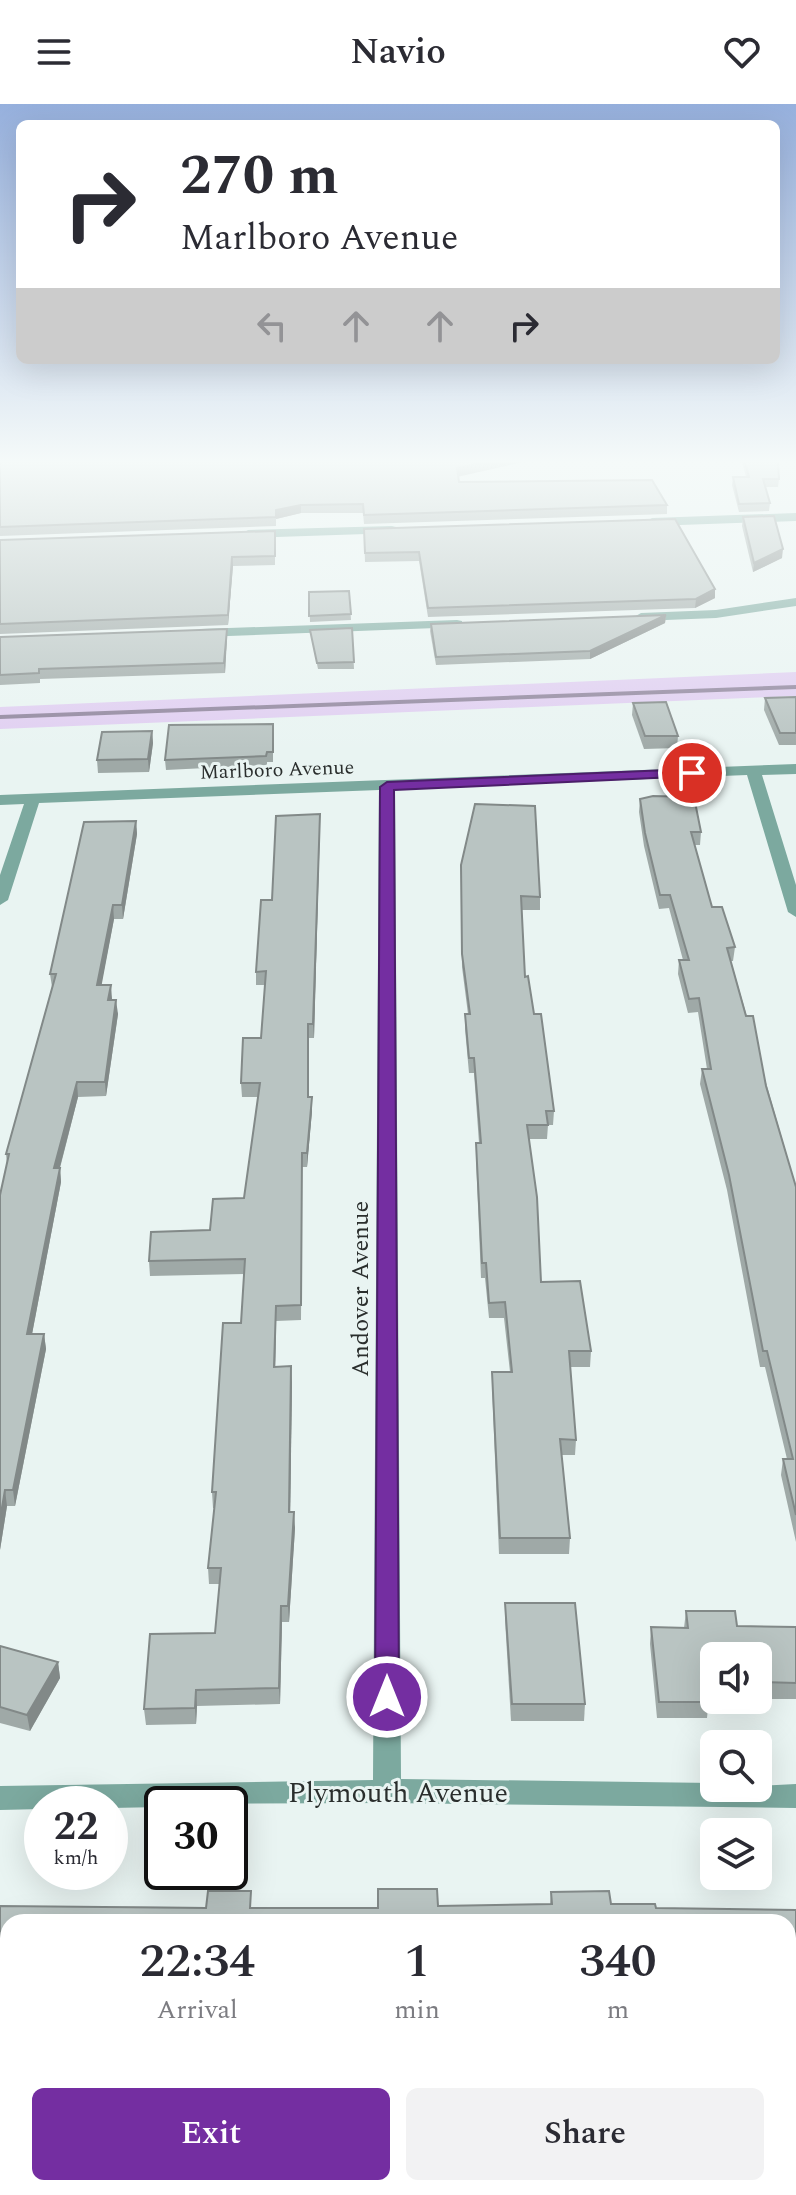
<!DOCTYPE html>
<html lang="en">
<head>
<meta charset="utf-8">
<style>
  :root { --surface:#fff; --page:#f2f2f3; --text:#2b2b33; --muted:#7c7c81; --accent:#742ea1 }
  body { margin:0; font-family:Spectral,serif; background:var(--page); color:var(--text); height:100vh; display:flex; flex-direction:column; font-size:30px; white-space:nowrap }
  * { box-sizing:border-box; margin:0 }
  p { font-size:26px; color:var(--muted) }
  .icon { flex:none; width:44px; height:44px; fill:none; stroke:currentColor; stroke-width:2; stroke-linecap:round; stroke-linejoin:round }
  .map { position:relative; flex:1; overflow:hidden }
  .drawer { position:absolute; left:0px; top:1810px; width:796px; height:282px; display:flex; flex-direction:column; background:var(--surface); border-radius:24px 24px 0 0; box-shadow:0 8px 32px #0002 }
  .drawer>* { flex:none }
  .top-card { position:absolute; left:16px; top:16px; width:764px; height:244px; border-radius:12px; box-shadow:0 8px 32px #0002; background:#fff; color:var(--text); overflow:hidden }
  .controls { position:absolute; left:700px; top:1538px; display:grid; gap:16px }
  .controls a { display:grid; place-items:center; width:72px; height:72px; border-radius:12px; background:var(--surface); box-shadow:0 8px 32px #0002; font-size:40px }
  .speed { position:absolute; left:24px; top:1682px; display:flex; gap:16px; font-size:40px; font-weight:700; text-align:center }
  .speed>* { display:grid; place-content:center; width:104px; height:104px; border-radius:50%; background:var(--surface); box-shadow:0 8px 32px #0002; line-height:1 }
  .speed small { font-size:20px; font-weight:400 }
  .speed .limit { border:4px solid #111; border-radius:12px; background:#fff; color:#111 }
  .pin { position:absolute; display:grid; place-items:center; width:68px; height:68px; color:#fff; margin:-34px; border:4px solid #fff; border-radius:50%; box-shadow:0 2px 8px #0007 }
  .me { position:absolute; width:88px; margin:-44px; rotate:0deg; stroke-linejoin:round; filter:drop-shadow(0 0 6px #0008) }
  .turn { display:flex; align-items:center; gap:28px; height:168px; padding:0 32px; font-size:36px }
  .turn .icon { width:104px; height:104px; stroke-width:2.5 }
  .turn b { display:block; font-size:56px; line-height:68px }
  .lanes { display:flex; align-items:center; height:76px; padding:0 32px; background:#0003; justify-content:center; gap:40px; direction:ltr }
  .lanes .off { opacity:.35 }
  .eta { display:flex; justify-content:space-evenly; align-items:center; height:136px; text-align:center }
  .eta b { font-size:48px; font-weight:600; line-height:56px }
  .button { display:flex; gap:16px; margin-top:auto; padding:16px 32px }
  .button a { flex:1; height:92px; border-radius:12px; background:var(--accent); color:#fff; font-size:32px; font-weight:600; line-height:92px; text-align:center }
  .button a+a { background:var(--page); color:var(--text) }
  header { display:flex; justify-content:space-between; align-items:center; height:104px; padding:0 32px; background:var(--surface); font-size:36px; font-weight:600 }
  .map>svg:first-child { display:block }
</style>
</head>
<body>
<header><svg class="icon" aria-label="menu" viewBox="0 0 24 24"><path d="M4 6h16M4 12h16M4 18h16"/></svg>Navio<svg class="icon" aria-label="heart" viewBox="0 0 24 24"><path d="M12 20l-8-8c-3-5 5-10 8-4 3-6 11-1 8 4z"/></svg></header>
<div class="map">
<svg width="796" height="2091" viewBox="0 0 796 2091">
  <rect width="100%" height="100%" fill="#e9f4f2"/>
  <polygon fill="#e0cef1" points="796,568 796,592 0,625 0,603"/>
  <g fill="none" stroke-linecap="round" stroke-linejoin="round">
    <polygon fill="#90859d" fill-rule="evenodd" points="796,581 796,585 0,615 0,611"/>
    <g fill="#7ca99f" fill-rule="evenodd">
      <polygon points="796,409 796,417 652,422 646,418 652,414"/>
      <polygon points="392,422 396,423 396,429 248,434 242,430 248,426"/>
      <polygon points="796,494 796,502 716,514 641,517 634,513 641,509 716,506"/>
      <polygon points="457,516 462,517 462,523 201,533 194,529 201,525"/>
      <polygon points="796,660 796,670 762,671 796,781 796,813 788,808 747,671 395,685 401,1675 714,1679 714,1684 796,1680 796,1704 387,1699 162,1700 162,1703 110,1704 110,1700 42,1700 42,1705 0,1706 0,1682 373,1676 379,686 39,699 8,796 0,801 0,771 24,700 0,701 0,691"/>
    </g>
  </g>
  <g fill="#9fa9a7">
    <polygon points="0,358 458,373 459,378 667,401 667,410 364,420 363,409 301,409 276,415 276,422 0,432"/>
    <polygon points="742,358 778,358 779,375 778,383 765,383 770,399 769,407 739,408 732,381 733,373 746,373"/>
    <polygon points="743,413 782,454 753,468 742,422"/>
    <polygon points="364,425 715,485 715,494 695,504 428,513 419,457 365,458"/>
    <polygon points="275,427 275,461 233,462 228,521 0,530 0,436"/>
    <polygon points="349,487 351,516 310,518 309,488"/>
    <polygon points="666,511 665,519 590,555 436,561 430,527 431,520"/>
    <polygon points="352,524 354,565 318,565 310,526"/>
    <polygon points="227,525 225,569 40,575 40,579 0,581 0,533"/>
    <polygon points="796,593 796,641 779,641 764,606 765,594"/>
    <polygon points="633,599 678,632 677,644 644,645 632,611"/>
    <polygon points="273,620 273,658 267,658 267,661 166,666 165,656"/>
    <polygon points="152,627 153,639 149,668 98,669 97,656"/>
    <polygon points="640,695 701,728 700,741 694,741 712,803 735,843 733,857 731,857 796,1083 796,1438 781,1371 783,1355 787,1355 765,1263 760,1263 727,1086 700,980 702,965 707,965 698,908 688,909 678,870 679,856 683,856 669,804 659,805 644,742 639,708"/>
    <polygon points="320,710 314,934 308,934 308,993 312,1007 307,1063 302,1063 301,1216 276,1217 275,1263 292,1278 290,1408 295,1424 289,1518 282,1518 280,1600 197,1602 196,1620 146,1621 144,1605 215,1529 220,1480 209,1480 208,1464 214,1404 213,1404 212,1388 241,1219 244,1170 150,1172 149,1157 210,1126 244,1094 258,993 242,993 241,979 261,934 265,881 256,881 256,868 272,796"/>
    <polygon points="136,717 137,730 123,815 114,815 101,881 112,896 118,910 106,992 78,993 60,1064 61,1078 32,1230 44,1230 46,1245 15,1402 7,1402 0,1446 7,1060 6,1050 52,883 50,870"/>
    <polygon points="461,761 540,793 540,806 522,806 525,873 554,1007 553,1021 548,1021 547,1035 529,1035 541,1178 591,1247 590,1263 570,1263 576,1336 575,1351 561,1351 570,1434 569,1450 499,1450 492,1283 492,1268 510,1268 504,1214 489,1214 485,1174 481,1174 476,1054 476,1039 479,1039 474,969 469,969 465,925 465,910 468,910 462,863"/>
    <polygon points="505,1499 585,1600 584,1617 511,1617 505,1515"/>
    <polygon points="686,1507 737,1522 796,1523 796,1595 758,1595 758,1552 714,1552 714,1594 709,1594 707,1614 657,1614 650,1540 651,1523 684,1524"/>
    <polygon points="0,1542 58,1558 60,1574 30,1627 0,1619"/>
    <polygon points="551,1788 611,1800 656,1804 796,1806 796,1908 788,1908 788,1818 8,1818 8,1921 0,1921 0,1802 378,1804 550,1800"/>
  </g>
  <g fill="#828988">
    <polygon points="486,358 523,358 457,373 457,364"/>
    <polygon points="301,401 301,409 276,415 276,406"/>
    <polygon points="783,445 782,454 753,468 754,459"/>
    <polygon points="232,453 233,462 228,521 228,511"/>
    <polygon points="715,485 715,494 695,504 696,495"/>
    <polygon points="666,511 665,519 590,555 590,547"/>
    <polygon points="227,525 227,535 225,569 224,559"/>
    <polygon points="152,627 153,639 149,668 148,655"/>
    <polygon points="320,710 320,722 314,934 313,920"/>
    <polygon points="136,717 137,730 123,815 122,801"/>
    <polygon points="113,801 114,815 99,895 97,881"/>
    <polygon points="111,881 112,895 108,896"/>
    <polygon points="116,896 118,910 106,992 105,978"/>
    <polygon points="77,978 78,993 56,1078 54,1064"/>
    <polygon points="312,993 312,1007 307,1063 307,1049"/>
    <polygon points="60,1064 61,1078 29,1246 27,1230"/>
    <polygon points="276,1202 276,1217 275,1278 274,1263"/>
    <polygon points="44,1230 46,1245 15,1402 13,1386"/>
    <polygon points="291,1262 292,1278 290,1424 289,1408"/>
    <polygon points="5,1386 7,1402 0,1446 0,1415"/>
    <polygon points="294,1408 295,1424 289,1518 288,1502"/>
    <polygon points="281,1502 282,1518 280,1600 279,1584"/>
    <polygon points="58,1558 60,1574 30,1627 27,1611"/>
    <polygon points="196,1586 197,1602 196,1620 195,1604"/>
  </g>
  <g fill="#b9c4c2" stroke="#828988" stroke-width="2">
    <polygon points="0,358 486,358 457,364 459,378 652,376 667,401 364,411 363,400 301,401 276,406 276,413 0,423"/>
    <polygon points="745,358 778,358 779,375 763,375 770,399 739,400 733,373 749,373"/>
    <polygon points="774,412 783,445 754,459 743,413"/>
    <polygon points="675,415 715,485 696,495 428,504 419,448 365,449 364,425"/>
    <polygon points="275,427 275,452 232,453 228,511 0,520 0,436"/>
    <polygon points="349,487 351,510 309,512 309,488"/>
    <polygon points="666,511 590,547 436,553 431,520"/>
    <polygon points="352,524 354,558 317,559 310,526"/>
    <polygon points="227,525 224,559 39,565 39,569 0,571 0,533"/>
    <polygon points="796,593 796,629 780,629 765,594"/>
    <polygon points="666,598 678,632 645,632 633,599"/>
    <polygon points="273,620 273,648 267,648 266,652 165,656 169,621"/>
    <polygon points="152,627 148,655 97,656 102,628"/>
    <polygon points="653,692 694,693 701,728 691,728 712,803 722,803 735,843 727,844 746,912 753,912 766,982 796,1083 796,1411 783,1355 793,1355 767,1247 763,1247 729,1071 702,965 711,965 699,894 689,895 679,856 689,856 670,791 660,791 645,729 640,695"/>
    <polygon points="475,700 535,702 540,793 521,792 525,873 528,872 534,910 541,910 554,1007 546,1007 548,1021 527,1021 537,1093 541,1178 580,1177 591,1247 569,1247 576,1336 560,1335 570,1434 500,1434 492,1268 512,1268 505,1198 489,1199 486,1159 482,1159 476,1039 481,1039 474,954 469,954 465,910 470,910 462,850 461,761"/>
    <polygon points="320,710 313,920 308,920 308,993 312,993 307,1049 302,1049 301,1201 276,1202 274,1263 291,1262 289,1408 294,1408 288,1502 281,1502 279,1584 196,1586 195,1604 144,1605 150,1530 215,1529 221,1464 208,1464 216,1388 212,1388 223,1219 241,1219 245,1155 149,1157 151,1128 210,1126 213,1095 244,1094 260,979 241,979 243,934 261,934 266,867 256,868 261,796 272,796 276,712"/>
    <polygon points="136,717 122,801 113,801 97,881 111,881 108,896 116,896 105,978 77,978 54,1064 60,1064 27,1230 44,1230 13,1386 5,1386 0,1415 0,1091 9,1050 6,1050 56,870 50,870 84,718"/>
    <polygon points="505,1499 575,1499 585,1600 512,1600"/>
    <polygon points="686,1507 735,1507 737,1522 796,1523 796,1579 758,1578 758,1552 714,1552 714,1578 707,1578 709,1598 659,1598 651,1523 688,1524"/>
    <polygon points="0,1542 58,1558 27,1611 0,1603"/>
    <polygon points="378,1785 437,1785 438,1802 552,1800 551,1788 609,1787 611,1800 655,1800 656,1804 796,1806 796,1889 788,1889 788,1818 8,1818 8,1903 0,1903 0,1802 206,1804 208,1787 251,1787 250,1804 378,1804"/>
  </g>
  <linearGradient id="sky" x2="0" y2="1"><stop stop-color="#96b0dd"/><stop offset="0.55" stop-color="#f5faf9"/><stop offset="1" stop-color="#f5faf9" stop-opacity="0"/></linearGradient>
  <rect width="796" height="650" fill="url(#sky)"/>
  <polygon fill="#742ea1" stroke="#4b1e69" stroke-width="2" points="692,665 699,669 697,672 394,686 399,1593 395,1600 387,1602 378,1600 375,1593 380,683 387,678"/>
  <g text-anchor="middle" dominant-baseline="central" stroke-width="6" stroke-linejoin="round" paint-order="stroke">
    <g font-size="20" fill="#2a2e2d" stroke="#e9f4f2">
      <text transform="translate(277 666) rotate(-2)">Marlboro Avenue</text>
    </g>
    <g font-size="24" fill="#2a2e2d" stroke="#e9f4f2">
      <text transform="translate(361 1185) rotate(-90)">Andover Avenue</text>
    </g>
    <g font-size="28" fill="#2a2e2d" stroke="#e9f4f2">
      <text x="398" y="1689">Plymouth Avenue</text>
    </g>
  </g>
</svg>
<div class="controls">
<a><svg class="icon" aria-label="sound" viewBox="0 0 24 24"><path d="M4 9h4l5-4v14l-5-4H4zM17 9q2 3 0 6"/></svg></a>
<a><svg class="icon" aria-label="search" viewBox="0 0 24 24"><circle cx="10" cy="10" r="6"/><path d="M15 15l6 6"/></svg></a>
<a><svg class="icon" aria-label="layers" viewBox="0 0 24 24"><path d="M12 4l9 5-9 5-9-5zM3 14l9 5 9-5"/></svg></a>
</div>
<div class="speed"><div>22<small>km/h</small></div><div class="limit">30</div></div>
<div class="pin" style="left:692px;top:669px;background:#d93025"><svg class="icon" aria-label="arrive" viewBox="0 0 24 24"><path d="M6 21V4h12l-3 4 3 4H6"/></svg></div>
<svg class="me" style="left:387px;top:1593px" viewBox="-20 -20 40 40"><circle r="17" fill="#742ea1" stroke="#fff" stroke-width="3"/><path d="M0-11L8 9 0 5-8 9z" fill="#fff"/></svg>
<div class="top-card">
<div class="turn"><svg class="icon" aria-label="right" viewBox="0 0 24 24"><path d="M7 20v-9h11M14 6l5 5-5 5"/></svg><div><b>270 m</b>Marlboro Avenue</div></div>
<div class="lanes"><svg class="icon off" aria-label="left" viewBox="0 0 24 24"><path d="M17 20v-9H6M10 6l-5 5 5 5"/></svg><svg class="icon off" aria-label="ahead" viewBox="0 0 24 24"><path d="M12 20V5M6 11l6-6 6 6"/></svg><svg class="icon off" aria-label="ahead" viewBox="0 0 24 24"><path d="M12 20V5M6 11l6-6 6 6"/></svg><svg class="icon" aria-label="right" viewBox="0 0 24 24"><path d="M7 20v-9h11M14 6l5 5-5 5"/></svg></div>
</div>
<section class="drawer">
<div class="eta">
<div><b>22:34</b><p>Arrival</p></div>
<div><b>1</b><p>min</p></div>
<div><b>340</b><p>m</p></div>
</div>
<div class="button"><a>Exit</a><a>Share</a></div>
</section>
</div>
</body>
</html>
